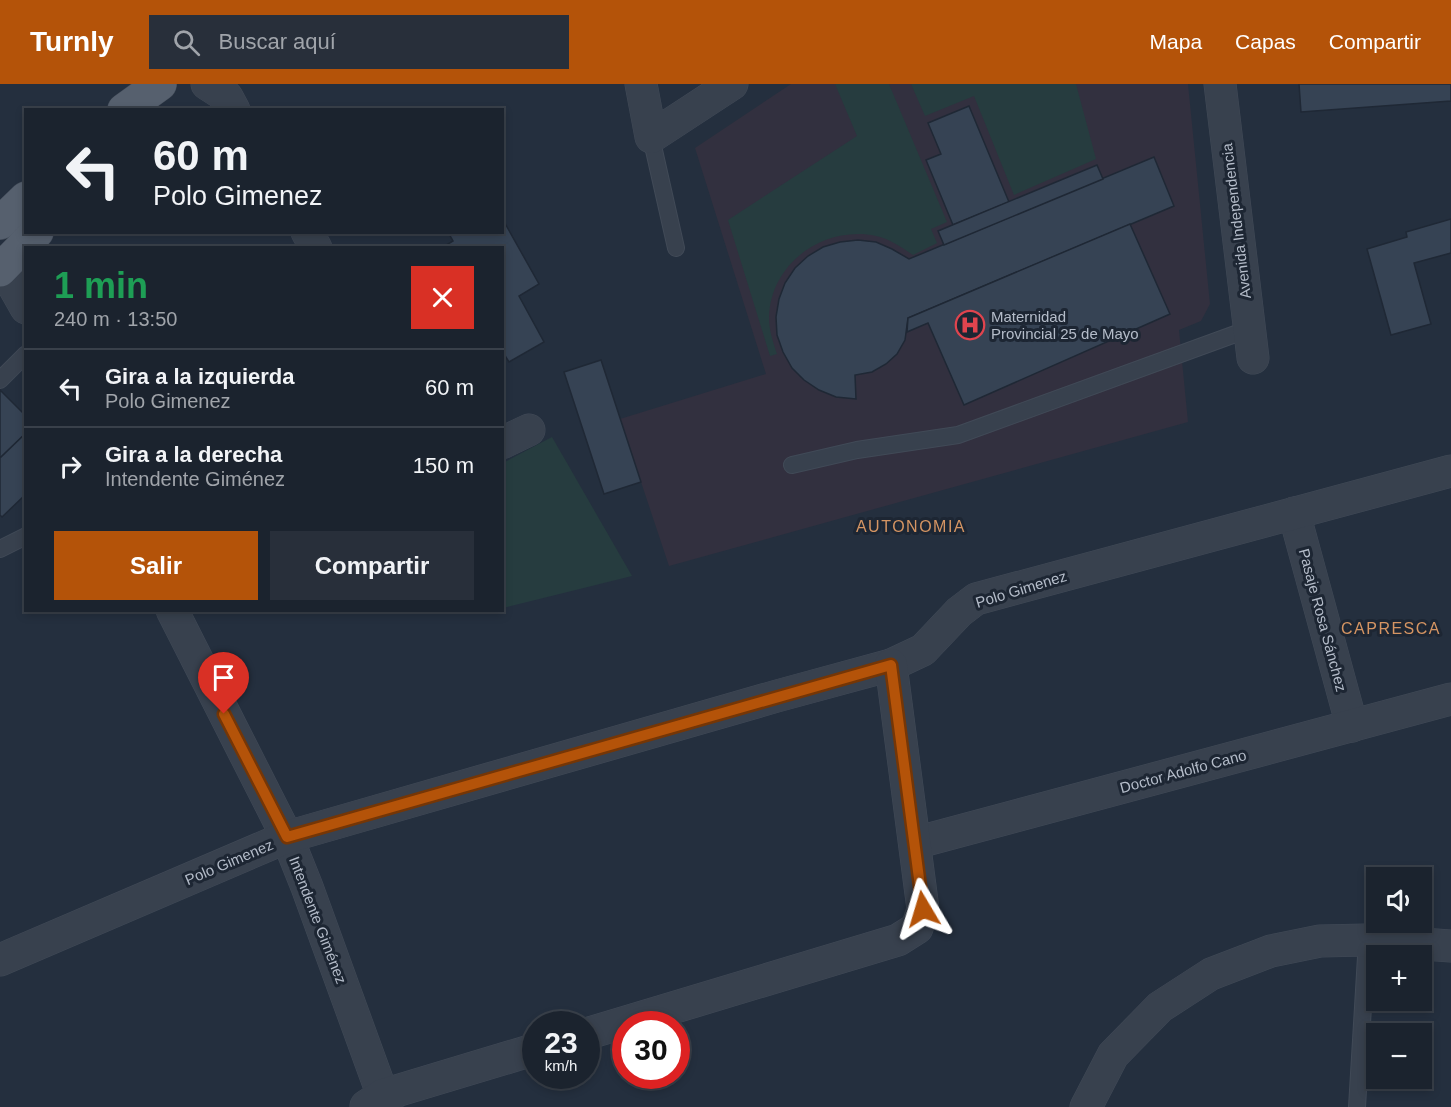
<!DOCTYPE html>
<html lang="es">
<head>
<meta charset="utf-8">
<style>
  :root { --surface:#1b232e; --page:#282f3a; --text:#f1f3f6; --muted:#a0a4aa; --line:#39404a; --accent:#b45309 }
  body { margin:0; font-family:Helvetica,sans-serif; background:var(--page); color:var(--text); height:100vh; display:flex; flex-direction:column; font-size:22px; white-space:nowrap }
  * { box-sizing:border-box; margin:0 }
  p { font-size:20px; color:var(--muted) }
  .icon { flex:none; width:33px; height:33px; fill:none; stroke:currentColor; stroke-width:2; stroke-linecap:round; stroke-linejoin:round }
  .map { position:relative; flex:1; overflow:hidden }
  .side { position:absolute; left:24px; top:162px; width:480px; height:366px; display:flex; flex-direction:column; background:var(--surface); border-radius:0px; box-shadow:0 3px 9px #0003,0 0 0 2px var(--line) }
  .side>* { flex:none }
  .hud { position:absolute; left:24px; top:24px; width:480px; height:126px; border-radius:0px; box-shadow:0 3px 9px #0003,0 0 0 2px var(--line); background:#1b232e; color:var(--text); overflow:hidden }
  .buttons { position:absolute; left:1366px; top:783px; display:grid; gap:12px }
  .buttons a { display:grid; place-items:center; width:66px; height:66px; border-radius:0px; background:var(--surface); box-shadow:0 3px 9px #0003,0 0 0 2px var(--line); font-size:30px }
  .speed { position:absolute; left:522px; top:927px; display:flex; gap:12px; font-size:30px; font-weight:700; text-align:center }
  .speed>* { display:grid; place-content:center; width:78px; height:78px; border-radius:50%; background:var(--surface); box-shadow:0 3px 9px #0003,0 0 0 2px var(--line); line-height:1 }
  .speed small { font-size:15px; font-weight:400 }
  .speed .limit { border:9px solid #d22; background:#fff; color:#111 }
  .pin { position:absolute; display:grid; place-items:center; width:51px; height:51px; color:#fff; margin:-62px -26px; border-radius:50% 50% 50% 0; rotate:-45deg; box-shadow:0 0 6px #0007 }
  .pin .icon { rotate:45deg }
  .me { position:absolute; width:66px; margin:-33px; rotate:353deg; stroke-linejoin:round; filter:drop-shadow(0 0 4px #0008) }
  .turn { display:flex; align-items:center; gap:21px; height:126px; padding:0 30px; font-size:27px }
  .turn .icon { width:78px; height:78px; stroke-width:2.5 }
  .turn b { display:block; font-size:42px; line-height:51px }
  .round { display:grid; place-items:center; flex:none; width:63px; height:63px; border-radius:0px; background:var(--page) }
  .overview { display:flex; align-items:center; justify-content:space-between; height:102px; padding:0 30px }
  h1 { font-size:36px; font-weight:800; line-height:45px; color:#1e9e55 }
  .button { display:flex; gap:12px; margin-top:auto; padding:12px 30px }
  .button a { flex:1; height:69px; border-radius:0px; background:var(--accent); color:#fff; font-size:24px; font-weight:800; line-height:69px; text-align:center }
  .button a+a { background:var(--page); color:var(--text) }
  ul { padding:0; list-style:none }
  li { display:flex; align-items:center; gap:18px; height:78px; padding:0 30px; border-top:2px solid var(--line) }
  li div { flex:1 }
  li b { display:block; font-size:22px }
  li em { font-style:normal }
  header { display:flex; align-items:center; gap:36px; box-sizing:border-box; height:84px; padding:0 30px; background:var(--accent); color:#fff }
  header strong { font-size:28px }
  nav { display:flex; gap:33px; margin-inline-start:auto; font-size:21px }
  .search { width:420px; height:54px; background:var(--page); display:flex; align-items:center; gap:15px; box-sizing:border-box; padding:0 21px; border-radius:0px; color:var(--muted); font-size:22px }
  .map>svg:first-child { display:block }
</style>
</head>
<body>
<header>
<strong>Turnly</strong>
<div class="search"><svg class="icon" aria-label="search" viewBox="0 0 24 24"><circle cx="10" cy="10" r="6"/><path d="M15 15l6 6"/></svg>Buscar aquí</div>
<nav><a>Mapa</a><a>Capas</a><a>Compartir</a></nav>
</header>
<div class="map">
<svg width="1451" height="1023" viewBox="0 0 1451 1023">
  <rect width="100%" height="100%" fill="#242f3e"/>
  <polygon fill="#32303f" points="791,0 1188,0 1210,220 1201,237 1179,246 1188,338 669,482 620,335 766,290 695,64"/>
  <g fill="#263c3f">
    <path d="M835,0H889L947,138L931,145L937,159L913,171C901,163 890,155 876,152C824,141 770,179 769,234C769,246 773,258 777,270L770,272L728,136L857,52Z"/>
    <polygon points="911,0 1076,0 1096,75 1014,111 974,12 925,32"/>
    <polygon points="552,353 632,492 503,524 503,379"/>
  </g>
  <g fill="#364354" stroke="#1f2835" stroke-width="1.5">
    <polygon points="1299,0 1451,0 1451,17 1301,28"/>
    <polygon points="969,22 1009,118 953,141 926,76 941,70 928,39"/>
    <polygon points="1154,73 1174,122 908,234 905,256 897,270 886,280 872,288 855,291 856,315 836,313 819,306 804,296 792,284 783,268 777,251 776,233 779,215 785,199 795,184 808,172 823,163 840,158 858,156 876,158 892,165 909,175"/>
    <polygon points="1097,81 1103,95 944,161 938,147"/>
    <polygon points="502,134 539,200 519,212 544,258 509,278 502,267 502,164 443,163 453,157 448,148 502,148"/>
    <polygon points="1451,135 1451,169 1414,179 1431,240 1391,251 1367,165 1407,153 1406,148"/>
    <polygon points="1130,140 1170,230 964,321 928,239 907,248 908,234"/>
    <polygon points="601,276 641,398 604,410 564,288"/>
    <polygon points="0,306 26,332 26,349 0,374"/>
    <polygon points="26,349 26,410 2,433 0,431 0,374"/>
  </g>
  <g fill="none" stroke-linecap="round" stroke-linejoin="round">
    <g stroke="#414a57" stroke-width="18">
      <g id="service">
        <polyline points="651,53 676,164"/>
        <polyline points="0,296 26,270"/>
        <polyline points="792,381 857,366 958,351 1249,245"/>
        <polyline points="0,465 26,452"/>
        <polyline points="1357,1023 1367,856"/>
      </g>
    </g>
    <g stroke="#414a57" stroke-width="33">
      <g id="minor">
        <polyline points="207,0 227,13 234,26"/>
        <polyline points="641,0 651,53 732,0"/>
        <polyline points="1220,0 1253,274"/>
        <polyline points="307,148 316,164"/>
        <polyline points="0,178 26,224"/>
        <polyline points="502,359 529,346"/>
        <polyline points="1294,429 1352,642"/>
        <polyline points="172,526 287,753 307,803 387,1023"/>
        <polyline points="915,759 1451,615"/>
        <polyline points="0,876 287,753 777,612 891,581 923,566 959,528 976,515 1451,387"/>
        <polyline points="586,950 898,856 917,844 923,825 891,581"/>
        <polyline points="366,1022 383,1011 536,965"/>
        <polyline points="1086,1023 1113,971 1160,923 1211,890 1271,867 1320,857 1367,856 1451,862"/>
      </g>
    </g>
    <g stroke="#414a57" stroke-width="34">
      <g id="primary">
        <polyline points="124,26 160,0"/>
        <polyline points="0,139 26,114"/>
        <polyline points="0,186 37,148"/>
      </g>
    </g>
    <use href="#service" stroke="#38414e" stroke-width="16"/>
    <use href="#minor" stroke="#38414e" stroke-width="32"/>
    <use href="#primary" stroke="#56606e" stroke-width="33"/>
  </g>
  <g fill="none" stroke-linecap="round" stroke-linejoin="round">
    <g stroke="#753606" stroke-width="15">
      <polyline id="route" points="224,630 287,753 891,581 923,825"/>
    </g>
    <use href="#route" stroke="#b45309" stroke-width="10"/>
  </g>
  <defs>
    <g id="hospital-ring" transform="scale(1.5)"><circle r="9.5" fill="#1d2633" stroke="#e0444e" stroke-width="1.5"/><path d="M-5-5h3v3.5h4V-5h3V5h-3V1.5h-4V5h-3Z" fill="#e0444e"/></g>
  </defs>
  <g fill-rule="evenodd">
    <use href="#hospital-ring" x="970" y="241"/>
  </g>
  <g text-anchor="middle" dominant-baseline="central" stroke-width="6" stroke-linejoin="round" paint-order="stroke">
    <g font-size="15" fill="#b4bcc9" stroke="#1d2633">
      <text transform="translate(1236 137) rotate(-97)">Avenida Independencia</text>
      <text transform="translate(1021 505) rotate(-17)">Polo Gimenez</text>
      <text transform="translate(1323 536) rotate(75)">Pasaje Rosa Sánchez</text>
      <text transform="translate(1183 687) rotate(-15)">Doctor Adolfo Cano</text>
      <text transform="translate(229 778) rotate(-23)">Polo Gimenez</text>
      <text transform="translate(318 836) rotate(69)">Intendente Giménez</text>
    </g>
    <g font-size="15" fill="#b4bcc9" stroke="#1d2633" text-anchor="start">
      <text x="991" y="232">Maternidad<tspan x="991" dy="17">Provincial 25 de Mayo</tspan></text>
    </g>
    <g font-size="16" letter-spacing="1.5" fill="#d59563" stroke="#1d2633">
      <text x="911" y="442">AUTONOMIA</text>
      <text x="1391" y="544">CAPRESCA</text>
    </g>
  </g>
</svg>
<div class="buttons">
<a><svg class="icon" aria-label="sound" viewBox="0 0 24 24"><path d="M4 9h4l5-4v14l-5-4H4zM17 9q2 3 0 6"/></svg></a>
<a>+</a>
<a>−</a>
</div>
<div class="speed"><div>23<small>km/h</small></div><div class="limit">30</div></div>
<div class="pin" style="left:224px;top:630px;background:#d93025"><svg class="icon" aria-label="arrive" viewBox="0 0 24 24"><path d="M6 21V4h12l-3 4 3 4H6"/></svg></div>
<svg class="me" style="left:923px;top:825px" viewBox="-20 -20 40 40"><path d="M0-17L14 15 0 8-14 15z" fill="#b45309" stroke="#fff" stroke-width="4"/></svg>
<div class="hud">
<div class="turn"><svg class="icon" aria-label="left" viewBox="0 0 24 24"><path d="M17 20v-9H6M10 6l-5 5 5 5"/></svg><div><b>60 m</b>Polo Gimenez</div></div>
</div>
<section class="side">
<div class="overview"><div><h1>1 min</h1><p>240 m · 13:50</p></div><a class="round" style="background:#d93025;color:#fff"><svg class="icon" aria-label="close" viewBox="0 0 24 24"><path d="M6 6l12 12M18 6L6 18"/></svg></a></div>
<ul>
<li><svg class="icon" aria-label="left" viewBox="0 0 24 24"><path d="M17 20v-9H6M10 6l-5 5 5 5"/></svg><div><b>Gira a la izquierda</b><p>Polo Gimenez</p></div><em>60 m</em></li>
<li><svg class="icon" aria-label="right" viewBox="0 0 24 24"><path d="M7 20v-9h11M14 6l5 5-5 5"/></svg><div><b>Gira a la derecha</b><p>Intendente Giménez</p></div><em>150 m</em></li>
</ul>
<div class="button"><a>Salir</a><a>Compartir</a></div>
</section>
</div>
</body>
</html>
